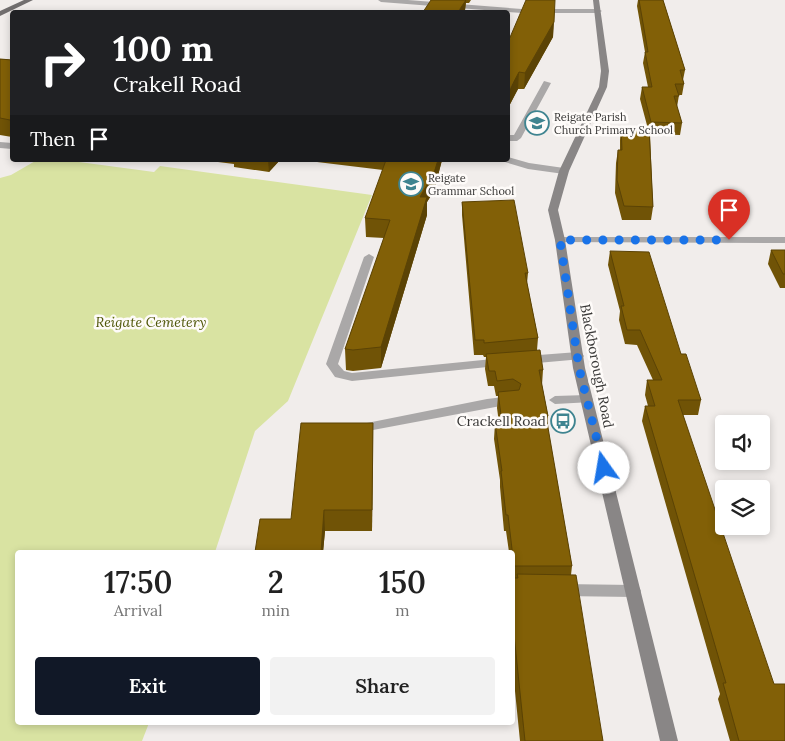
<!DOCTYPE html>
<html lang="en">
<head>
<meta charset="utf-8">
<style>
  :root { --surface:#fff; --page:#f2f2f2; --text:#222; --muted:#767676; --accent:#111827 }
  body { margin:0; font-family:Lora,serif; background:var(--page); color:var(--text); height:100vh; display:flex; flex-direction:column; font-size:19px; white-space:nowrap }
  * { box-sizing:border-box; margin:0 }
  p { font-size:16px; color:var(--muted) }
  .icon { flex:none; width:28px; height:28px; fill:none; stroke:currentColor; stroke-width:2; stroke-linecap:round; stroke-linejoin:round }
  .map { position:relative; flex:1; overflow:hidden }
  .sheet { position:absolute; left:15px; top:550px; width:500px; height:175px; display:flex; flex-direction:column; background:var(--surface); border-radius:5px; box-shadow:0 2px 8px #0003 }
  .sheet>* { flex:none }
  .banner { position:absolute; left:10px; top:10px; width:500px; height:152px; border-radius:5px; box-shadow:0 2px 8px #0003; background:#202124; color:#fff; overflow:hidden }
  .buttons { position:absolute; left:715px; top:415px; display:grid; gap:10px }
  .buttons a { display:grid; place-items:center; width:55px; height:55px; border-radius:5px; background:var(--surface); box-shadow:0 2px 8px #0003; font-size:25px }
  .pin { position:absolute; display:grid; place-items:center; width:42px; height:42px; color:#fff; margin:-51px -21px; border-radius:50% 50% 50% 0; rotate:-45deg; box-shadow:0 0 5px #0007 }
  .pin .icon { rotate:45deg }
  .me { position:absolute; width:55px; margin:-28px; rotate:347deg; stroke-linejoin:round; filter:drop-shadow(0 0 4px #0008) }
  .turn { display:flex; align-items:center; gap:18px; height:105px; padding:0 20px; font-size:22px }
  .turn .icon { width:65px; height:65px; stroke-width:2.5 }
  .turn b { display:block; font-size:35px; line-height:42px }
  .then { display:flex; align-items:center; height:48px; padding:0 20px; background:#0003; gap:10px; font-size:19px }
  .eta { display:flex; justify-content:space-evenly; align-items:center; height:85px; text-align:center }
  .eta b { font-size:30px; font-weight:600; line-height:35px }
  .button { display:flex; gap:10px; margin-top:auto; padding:10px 20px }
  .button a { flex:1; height:58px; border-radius:5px; background:var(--accent); color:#fff; font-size:20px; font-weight:600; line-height:58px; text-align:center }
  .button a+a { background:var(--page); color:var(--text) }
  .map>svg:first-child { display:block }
</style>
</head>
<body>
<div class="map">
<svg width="785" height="741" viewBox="0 0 785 741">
  <rect width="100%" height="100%" fill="#f1edeb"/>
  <polygon fill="#d9e3a2" points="37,160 64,160 154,172 160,166 372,195 288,401 255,431 215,552 18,552 18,722 149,723 142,741 0,741 0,178 11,175"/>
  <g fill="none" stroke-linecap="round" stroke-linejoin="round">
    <g fill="#aaa8a8" fill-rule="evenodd">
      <polygon points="544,81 551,83 521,138 517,141 508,141 508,135 514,135"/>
      <polygon points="0,142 12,143 12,149 0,148"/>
      <polygon points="508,157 529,163 564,168 569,171 564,174 528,169 505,162 503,160 508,160"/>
      <polygon points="369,254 374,257 338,364 344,371 352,373 503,358 509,362 507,365 352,381 335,377 326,364 364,257"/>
      <polygon points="578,352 582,353 584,356 582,359 526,364 520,360 526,356"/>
      <polygon points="587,395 593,399 592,402 555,404 549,400 555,396"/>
      <polygon points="512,396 518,400 517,403 357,433 350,429 357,425 487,399"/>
      <polygon points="562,584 633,585 639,587 641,591 639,595 633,597 562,596 556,594 554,590 556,586"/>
    </g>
    <g fill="#aaa8a8" fill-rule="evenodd">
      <polygon points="378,0 408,0 522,9 598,9 602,11 598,13 522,13 381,2"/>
      <polygon points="560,237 785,237 785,243 556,242 555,240"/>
    </g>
    <polygon fill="#898686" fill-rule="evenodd" points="593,0 599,0 609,71 607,87 569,171 558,210 565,240 585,368 678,741 660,741 573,368 555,240 548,210 559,171 599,87 601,71"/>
    <polygon fill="#716e6e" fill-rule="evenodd" points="24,0 33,0 0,16 0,11"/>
  </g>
  <g fill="#705306">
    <polygon points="431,0 471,0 469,3 466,3 465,10"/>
    <polygon points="529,0 554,0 553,37 524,89 518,89 508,108"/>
    <polygon points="638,0 663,0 685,70 683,80 684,84 682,95 679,95 677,107 682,123 680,135 650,134 653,207 651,220 622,220 615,193 616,163 618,150 620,150 620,140 621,127 648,129 640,99 642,87 648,87 643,63 645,52 637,6"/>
    <polygon points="0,59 12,60 12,137 0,135"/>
    <polygon points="202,160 280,160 269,172 234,167 234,164"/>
    <polygon points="317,160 442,160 434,191 427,202 427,215 381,368 353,371 346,370 345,349 384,238 366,237 365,218 383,170 317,162"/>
    <polygon points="462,202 528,273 527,283 538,338 537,350 543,370 542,385 548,416 547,423 572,566 571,575 603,741 520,741 512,661 512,552 509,552 506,531 504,531 500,487 500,480 494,439 495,423 499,423 497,408 498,396 496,396 494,386 488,386 485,369 486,357 484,357 483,355 474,355 462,215"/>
    <polygon points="771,250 785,250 785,288 780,288 768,264"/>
    <polygon points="610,251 681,354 701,400 698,415 683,415 785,741 730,741 718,699 720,694 642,421 645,406 648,406 645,395 647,380 653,380 637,345 625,344 619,320 620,311 608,265"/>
    <polygon points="373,423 372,531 325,531 323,552 255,552 291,519"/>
  </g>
  <g fill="#5b4305">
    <polygon points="466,0 465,10 464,12 458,12"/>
    <polygon points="554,22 553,37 524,89 525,73"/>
    <polygon points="519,72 518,89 508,108 508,93"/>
    <polygon points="12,118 12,131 10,120"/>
    <polygon points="268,160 280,160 269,172"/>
    <polygon points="438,160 442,160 434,191 427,202 427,215 381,368 381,347 420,197"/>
    <polygon points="373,423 373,443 372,531 372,510"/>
    <polygon points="324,510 325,531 323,552 321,552"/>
  </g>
  <g fill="#826007" stroke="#5b4305">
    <polygon points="431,0 466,0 458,12 423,12"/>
    <polygon points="526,0 555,0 554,22 525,73 519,72 508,93 508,42"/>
    <polygon points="639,0 663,0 685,70 680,70 684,84 675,84 679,96 674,96 682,123 651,122 642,87 652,87 645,52 648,52"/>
    <polygon points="0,59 12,60 12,118 10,120 0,118"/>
    <polygon points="621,127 649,129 653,207 624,206 617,180 618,150 622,150"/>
    <polygon points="386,160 438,160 434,173 420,197 427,197 381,347 353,350 345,349 390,220 365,218"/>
    <polygon points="514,200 528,273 525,273 538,338 484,343 484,340 475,340 462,202"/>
    <polygon points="771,250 785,250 785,274 783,274"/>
    <polygon points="610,251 649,252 681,354 686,354 701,400 678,400 774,684 785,684 785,741 739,741 723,683 726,683 645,406 655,406 647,380 662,380 640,330 627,330 621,306 624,306"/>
    <polygon points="540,350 543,370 539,370 548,416 546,416 572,566 514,566 508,515 506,515 501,471 502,471 495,423 502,423 498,392 519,390 521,384 513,379 497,381 495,371 489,371 486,354"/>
    <polygon points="301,423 373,423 372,510 324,510 321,552 255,552 260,519 291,519"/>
    <polygon points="517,574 576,575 603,741 525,741 512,615 512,578 518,578"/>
  </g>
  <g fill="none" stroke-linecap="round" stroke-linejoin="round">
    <polyline stroke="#1a73e8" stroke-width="9" stroke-dasharray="0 16.2" points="604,468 579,368 560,240 729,240"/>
  </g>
  <defs>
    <g id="school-ring" transform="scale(1.25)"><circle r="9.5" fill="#fefbf9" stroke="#3f8490" stroke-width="1.5"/><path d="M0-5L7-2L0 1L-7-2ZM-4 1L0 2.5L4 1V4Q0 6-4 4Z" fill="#3f8490"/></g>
    <g id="bus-ring" transform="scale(1.25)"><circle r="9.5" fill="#fefbf9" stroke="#3f8490" stroke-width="1.5"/><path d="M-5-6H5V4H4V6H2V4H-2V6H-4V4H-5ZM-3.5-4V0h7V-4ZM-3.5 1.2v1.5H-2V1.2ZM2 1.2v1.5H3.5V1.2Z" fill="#3f8490"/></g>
  </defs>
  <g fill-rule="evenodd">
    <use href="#school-ring" x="537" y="123"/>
    <use href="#school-ring" x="411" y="184"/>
    <use href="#bus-ring" x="563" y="421"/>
  </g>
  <g text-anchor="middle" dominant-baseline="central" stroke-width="5" stroke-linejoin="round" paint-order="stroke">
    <g font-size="11" fill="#383736" stroke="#fefbf9" text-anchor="start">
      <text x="554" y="117">Reigate Parish<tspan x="554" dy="13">Church Primary School</tspan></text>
      <text x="428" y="178">Reigate<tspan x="428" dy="13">Grammar School</tspan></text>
    </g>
    <g font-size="14" font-style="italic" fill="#505709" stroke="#fefbf9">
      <text x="151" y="322">Reigate Cemetery</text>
    </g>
    <g font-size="14" fill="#383736" stroke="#fefbf9">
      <text transform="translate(597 366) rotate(79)">Blackborough Road</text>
    </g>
    <g font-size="14" fill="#383736" stroke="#fefbf9" text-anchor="end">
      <text x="546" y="421">Crackell Road</text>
    </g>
  </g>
</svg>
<div class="buttons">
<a><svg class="icon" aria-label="sound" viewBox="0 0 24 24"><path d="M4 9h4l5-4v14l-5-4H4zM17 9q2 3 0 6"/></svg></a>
<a><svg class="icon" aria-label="layers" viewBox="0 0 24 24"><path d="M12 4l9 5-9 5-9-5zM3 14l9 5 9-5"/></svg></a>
</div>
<div class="pin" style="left:729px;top:240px;background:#d93025"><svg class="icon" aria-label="arrive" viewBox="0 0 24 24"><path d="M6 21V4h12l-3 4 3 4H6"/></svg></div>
<svg class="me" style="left:604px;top:468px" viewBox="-20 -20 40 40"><circle r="19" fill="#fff"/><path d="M0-13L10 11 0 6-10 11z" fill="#1a73e8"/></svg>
<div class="banner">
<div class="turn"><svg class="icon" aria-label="right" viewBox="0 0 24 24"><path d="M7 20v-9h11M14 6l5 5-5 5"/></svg><div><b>100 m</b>Crakell Road</div></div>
<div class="then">Then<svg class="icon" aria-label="arrive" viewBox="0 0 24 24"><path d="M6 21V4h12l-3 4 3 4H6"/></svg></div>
</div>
<section class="sheet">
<div class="eta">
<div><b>17:50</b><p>Arrival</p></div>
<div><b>2</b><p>min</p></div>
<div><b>150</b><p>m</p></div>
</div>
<div class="button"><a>Exit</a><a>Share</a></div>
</section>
</div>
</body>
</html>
